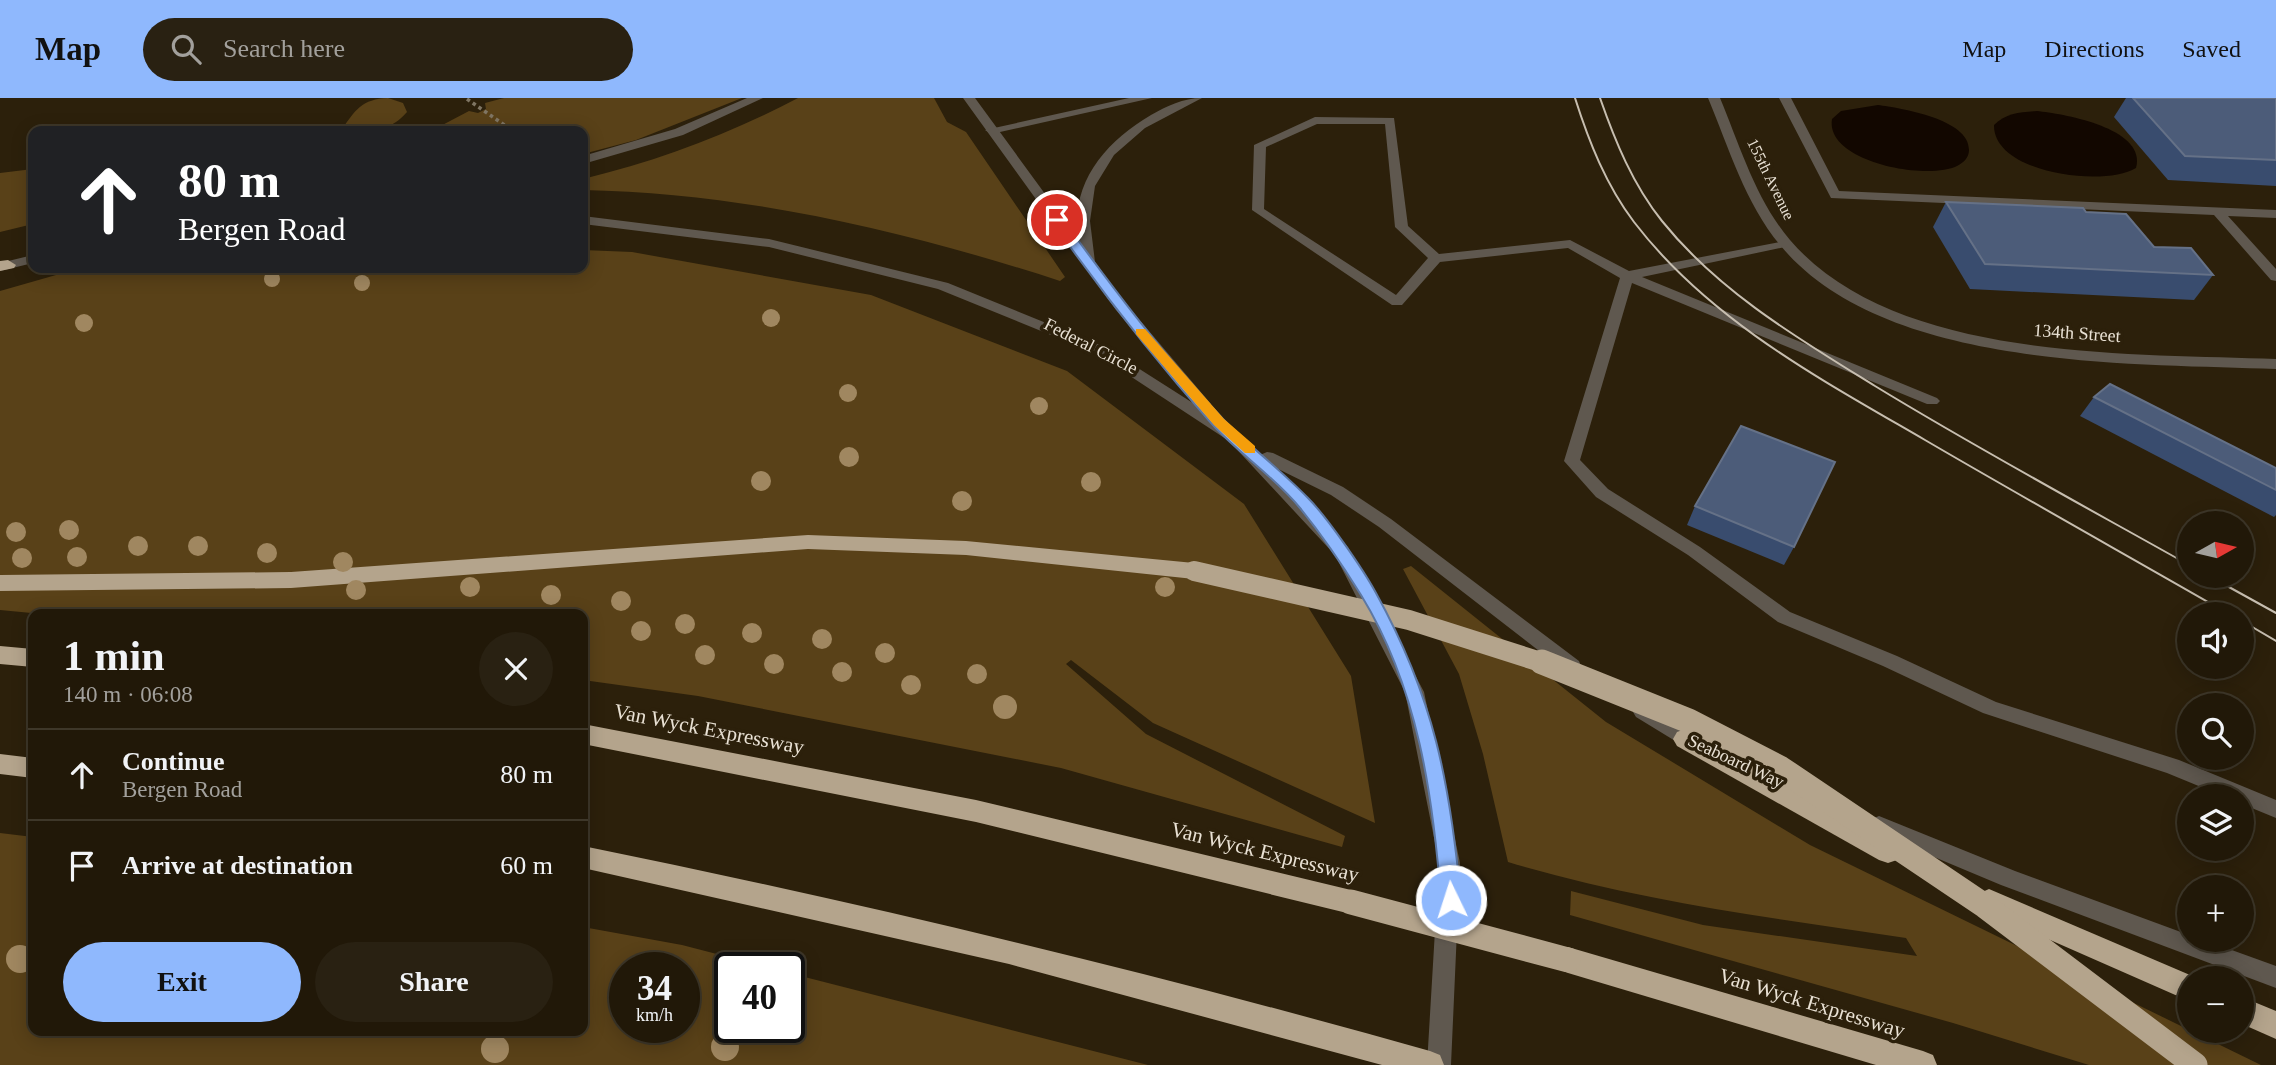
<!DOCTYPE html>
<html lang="en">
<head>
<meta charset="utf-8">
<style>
  :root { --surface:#211808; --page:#292112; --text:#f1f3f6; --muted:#a2a09c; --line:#3e3729; --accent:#8fb8fd }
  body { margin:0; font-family:Georgia,serif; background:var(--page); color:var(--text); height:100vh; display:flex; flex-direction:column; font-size:26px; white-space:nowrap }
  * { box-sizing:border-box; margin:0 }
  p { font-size:23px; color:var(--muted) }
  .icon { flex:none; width:38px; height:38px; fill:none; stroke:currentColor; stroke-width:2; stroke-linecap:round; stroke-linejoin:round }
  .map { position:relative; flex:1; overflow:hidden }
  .side { position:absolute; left:28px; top:511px; width:560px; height:427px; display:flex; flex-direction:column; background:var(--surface); border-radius:14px; box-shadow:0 4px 18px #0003,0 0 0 2px var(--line) }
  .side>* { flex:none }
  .top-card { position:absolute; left:28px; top:28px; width:560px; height:147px; border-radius:14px; box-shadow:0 4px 18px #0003,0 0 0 2px var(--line); background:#202124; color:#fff; overflow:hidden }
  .needle { width:46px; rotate:82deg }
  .buttons { position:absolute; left:2177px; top:413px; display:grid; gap:14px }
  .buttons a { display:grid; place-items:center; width:77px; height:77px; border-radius:50%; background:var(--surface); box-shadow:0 4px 18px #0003,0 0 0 2px var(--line); font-size:35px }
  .speed { position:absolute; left:609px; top:854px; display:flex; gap:14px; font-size:35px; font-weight:700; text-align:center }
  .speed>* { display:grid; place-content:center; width:91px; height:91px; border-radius:50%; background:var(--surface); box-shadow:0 4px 18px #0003,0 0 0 2px var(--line); line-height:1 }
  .speed small { font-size:18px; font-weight:400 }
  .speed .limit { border:4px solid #111; border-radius:10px; background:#fff; color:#111 }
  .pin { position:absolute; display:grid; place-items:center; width:60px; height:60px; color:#fff; margin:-30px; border:4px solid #fff; border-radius:50%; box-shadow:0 2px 7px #0007 }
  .me { position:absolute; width:77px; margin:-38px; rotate:356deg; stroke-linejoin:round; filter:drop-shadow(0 0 5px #0008) }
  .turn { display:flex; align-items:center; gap:24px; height:147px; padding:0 35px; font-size:32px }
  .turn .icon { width:91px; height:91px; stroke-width:2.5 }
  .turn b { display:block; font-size:49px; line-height:60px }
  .round { display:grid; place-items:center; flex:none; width:74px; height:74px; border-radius:37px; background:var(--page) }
  .headline { display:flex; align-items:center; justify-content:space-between; height:119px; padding:0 35px }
  h1 { font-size:42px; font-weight:800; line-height:52px }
  .action { display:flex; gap:14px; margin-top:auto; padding:14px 35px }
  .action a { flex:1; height:80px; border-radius:42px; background:var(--accent); color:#111; font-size:28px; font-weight:800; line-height:80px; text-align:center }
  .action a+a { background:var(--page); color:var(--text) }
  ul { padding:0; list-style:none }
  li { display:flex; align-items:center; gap:21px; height:91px; padding:0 35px; border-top:2px solid var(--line) }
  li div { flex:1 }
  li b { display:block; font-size:26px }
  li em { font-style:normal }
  header { display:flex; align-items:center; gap:42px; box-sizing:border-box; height:98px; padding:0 35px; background:var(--accent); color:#111 }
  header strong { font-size:33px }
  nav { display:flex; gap:38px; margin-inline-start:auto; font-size:24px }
  .search { width:490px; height:63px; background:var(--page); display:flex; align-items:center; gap:18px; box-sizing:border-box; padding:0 24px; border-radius:38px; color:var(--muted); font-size:26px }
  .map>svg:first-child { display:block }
</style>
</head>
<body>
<header>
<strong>Map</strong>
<div class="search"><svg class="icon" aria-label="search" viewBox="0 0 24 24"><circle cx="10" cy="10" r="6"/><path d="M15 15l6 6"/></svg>Search here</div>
<nav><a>Map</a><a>Directions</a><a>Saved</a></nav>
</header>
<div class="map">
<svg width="2276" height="967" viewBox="0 0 2276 967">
  <rect width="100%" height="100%" fill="#2c200b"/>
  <g fill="#594118" fill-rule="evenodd">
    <path d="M388,0L403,5L407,14C388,36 368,33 341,33C355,12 362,1 388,0Z"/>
    <polygon points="504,0 742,0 636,42 583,56 583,33 431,33 469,13 478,15 486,11 485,5"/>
    <path d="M798,0H934L947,24L966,34L1065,179L1060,183C906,133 745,95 583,92V81C660,62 727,37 798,0Z"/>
    <polygon points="33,71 33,126 0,134 0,75"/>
    <polygon points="583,152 632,154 871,197 1067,273 1244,406 1351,578 1375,725 1153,625 1071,562 1066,566 1146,636 1345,738 1342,749 1061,670 698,598 583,582 583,516 42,516 0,512 0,193 63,175 116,170 583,170"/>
    <path d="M1411,468L1606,624L1810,747L2261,967H2089L1953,925L1570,817L1571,793L1703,827L1917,858L1906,840C1772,820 1638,803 1508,764L1483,656L1459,576L1403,471Z"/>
    <path d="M0,735L33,739V933H583V829L682,847L771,870H730V929H789V875L1148,967H0ZM625,870H684V929H625Z"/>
  </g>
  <g fill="#120700">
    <path d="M1878,7C1900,10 1970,21 1969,52C1969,60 1963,65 1957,68C1927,83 1825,64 1832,21L1841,13Z"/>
    <path d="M2037,13C2064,16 2147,30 2136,70C2103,90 1993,75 1994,27C2006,15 2020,14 2037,13Z"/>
  </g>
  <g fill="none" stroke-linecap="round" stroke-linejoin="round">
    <polyline stroke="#7f7563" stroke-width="3.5" stroke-dasharray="3.5 3.5" stroke-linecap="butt" points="467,1 513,33"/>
    <g fill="#5f584f" fill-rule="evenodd">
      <polygon points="1779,0 1791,0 1839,93 2276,112 2276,120 2228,118 2276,171 2276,183 2271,182 2214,117 1831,100"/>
      <path d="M1315,19L1394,20L1408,128L1439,156L1570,142L1629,173L1790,142V148L1642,179L1937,300L1940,303L1937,306H1927L1632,185L1580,362L1608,391L1700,449L1790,514L1897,558L1996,604L2179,662L2276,702V720L2242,706V698H2223L2167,675L1983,615L1883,568L1778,524L1688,457L1596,399L1564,363L1620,180L1568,150L1440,164L1402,207H1392L1252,112L1254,47ZM1317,26H1385L1395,129L1428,160L1396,197L1264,111L1266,49Z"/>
    </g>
    <g fill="#5f584f" fill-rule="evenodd">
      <polygon points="1129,0 1152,0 991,36 985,32"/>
      <path d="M1708,0H1720C1740,48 1756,102 1790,142C1895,264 2128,255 2276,261V271C2128,265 1883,272 1780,147C1745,105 1729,50 1708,0Z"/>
    </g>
    <g fill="#5f584f" fill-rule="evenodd">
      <polygon points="747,0 763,0 683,37 583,66 583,58 675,31"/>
      <path d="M963,0H975L1078,141C1070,85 1105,44 1151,17C1167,8 1183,0 1202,0L1145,30L1114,57L1095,88L1090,123L1095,164L1126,206L1211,306L1208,310H1201L1240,336L1260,357L1267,354L1273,355L1343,389L1391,421L1579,563L1581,568L1579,573H1565L1379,429L1331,397L1270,367L1348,449L1424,594L1460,765L1451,967H1427L1439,765L1405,594L1335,457L1229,343L1095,255L938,191L769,149L583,126V118L769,141L948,185L1105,249L1196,307L1116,212Z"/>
      <polygon points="33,157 33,165 0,173 0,165"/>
      <polygon points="1643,606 1704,640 1707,646 1704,652 1697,654 1690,652 1636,619 1633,614 1636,609"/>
      <polygon points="1879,718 2015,773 2189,837 2189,842 2204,842 2276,868 2276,890 2001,787 1872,733 1869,727 1872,721"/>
    </g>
    <g fill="#b4a48c" fill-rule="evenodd">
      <polygon points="8,162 16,167 14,170 0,173 0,163"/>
      <polygon points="808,437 966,443 1194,465 1201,468 1204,473 1201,478 1194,481 966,457 808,451 291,490 0,493 0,477 291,474"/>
      <polygon points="0,548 33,551 33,569 0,566"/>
      <polygon points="583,626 976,702 1351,792 1360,796 1364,804 1360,812 1351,816 976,724 583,646"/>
      <polygon points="1685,631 1897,746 1901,754 1897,762 1888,765 1879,762 1677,648 1673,641 1677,634"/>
      <polygon points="0,656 33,660 33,680 0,676"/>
      <path d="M583,748C868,806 1150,874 1430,953L1440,957L1444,967H1382L1009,866L583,770Z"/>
      <polygon points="1989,791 2197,880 2189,880 2189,903 1980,811 1976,803 1980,795"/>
      <polygon points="1568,849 1923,953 1933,957 1937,967 1876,967 1568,875 1559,871 1555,862 1559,853"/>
      <polygon points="2242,899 2276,913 2276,941 2242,926"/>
    </g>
    <g stroke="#c7beb0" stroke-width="2">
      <path d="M1575,0C1589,44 1606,87 1634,124C1709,222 1820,281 1925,342C2026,401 2128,458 2229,516"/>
      <path d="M1600,0C1615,43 1633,87 1662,123C1719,194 1799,241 1875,288C1978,351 2084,408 2189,467"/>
      <polyline points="2209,478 2276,515"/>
      <polyline points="2242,523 2276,543"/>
    </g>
    <polyline stroke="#b4a48c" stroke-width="20" points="1194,473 1409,522 1547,566"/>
    <g stroke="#b4a48c" stroke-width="25">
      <polyline points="1542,564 1689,623 1780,670 1985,808 2195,967"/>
      <polyline points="1351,804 1568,862"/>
    </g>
  </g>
  <g fill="#a08760">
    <circle cx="272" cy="181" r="8"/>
    <circle cx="362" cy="185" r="8"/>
    <circle cx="771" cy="220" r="9"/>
    <circle cx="84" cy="225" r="9"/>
    <circle cx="848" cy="295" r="9"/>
    <circle cx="1039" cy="308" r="9"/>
    <circle cx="849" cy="359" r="10"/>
    <circle cx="761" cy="383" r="10"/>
    <circle cx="1091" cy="384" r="10"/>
    <circle cx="962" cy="403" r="10"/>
    <circle cx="69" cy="432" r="10"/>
    <circle cx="16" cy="434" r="10"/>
    <circle cx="138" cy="448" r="10"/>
    <circle cx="198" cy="448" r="10"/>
    <circle cx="267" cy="455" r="10"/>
    <circle cx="77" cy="459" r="10"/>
    <circle cx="22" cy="460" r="10"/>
    <circle cx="343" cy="464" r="10"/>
    <circle cx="470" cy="489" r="10"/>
    <circle cx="1165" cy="489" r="10"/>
    <circle cx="356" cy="492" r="10"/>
    <circle cx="551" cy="497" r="10"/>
    <circle cx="621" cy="503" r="10"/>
    <circle cx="685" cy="526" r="10"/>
    <circle cx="641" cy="533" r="10"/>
    <circle cx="752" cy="535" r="10"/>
    <circle cx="822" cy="541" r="10"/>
    <circle cx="885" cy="555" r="10"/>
    <circle cx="705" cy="557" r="10"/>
    <circle cx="774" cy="566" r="10"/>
    <circle cx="842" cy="574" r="10"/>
    <circle cx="977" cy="576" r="10"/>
    <circle cx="911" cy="587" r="10"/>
    <circle cx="1005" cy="609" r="12"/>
    <circle cx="20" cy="861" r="14"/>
    <circle cx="725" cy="949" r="14"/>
    <circle cx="495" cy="951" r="14"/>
  </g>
  <g fill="#394c6e">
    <polygon points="2126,0 2276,0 2276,88 2168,82 2114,19"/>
    <polygon points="1946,104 2086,114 2213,177 2194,202 1970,191 1933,129"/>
    <polygon points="2094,299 2276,370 2276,417 2274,419 2080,318"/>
    <polygon points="1695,408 1794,449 1784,467 1687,427"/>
  </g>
  <g fill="#4c5c79" stroke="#657187" stroke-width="2">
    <polygon points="2133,0 2276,0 2276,62 2185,58"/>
    <polygon points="1946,104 2083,110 2086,114 2126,116 2154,149 2191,150 2213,177 1985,166"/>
    <polygon points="2110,286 2276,370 2276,392 2094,299"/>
    <polygon points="1741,328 1835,364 1794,449 1695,408"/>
  </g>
  <path fill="#8fb8fd" stroke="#5d78a4" stroke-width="2" d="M1052,119H1061C1112,189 1164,258 1223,321C1250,349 1281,372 1308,400C1327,419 1363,471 1376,495C1434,600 1450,684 1461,802L1458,809L1451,811L1444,809L1441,802C1433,697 1418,590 1361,497C1343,468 1322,437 1300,410C1275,379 1239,356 1212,326C1154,261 1101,193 1051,122Z"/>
  <polygon fill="#f59e0b" points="1136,231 1145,231 1224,321 1255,348 1255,355 1245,355 1214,327 1136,236"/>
  <g text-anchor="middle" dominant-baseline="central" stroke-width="7" stroke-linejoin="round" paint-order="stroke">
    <g font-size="16" fill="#e9e1d4" stroke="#2c200b">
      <text transform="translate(1771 81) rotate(64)">155th Avenue</text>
    </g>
    <g font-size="18" fill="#e9e1d4" stroke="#2c200b">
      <text transform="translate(2077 235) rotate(4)">134th Street</text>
      <text transform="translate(1091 248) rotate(27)">Federal Circle</text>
      <text transform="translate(1736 663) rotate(25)">Seaboard Way</text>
    </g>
    <g font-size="21" fill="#e9e1d4" stroke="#2c200b">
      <text transform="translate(709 631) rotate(11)">Van Wyck Expressway</text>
      <text transform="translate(1265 754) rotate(14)">Van Wyck Expressway</text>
      <text transform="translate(1812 905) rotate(17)">Van Wyck Expressway</text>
    </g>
  </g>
</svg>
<div class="buttons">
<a><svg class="needle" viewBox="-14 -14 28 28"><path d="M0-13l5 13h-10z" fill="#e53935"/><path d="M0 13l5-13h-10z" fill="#a2a09c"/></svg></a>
<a><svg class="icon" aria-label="sound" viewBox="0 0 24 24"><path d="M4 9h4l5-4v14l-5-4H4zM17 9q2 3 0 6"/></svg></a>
<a><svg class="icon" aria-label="search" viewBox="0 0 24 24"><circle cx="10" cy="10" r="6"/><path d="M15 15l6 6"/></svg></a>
<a><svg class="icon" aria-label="layers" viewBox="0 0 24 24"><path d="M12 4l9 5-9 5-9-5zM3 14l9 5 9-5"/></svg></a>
<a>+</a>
<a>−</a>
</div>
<div class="speed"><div>34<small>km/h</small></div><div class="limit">40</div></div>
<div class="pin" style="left:1057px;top:122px;background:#d93025"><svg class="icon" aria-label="arrive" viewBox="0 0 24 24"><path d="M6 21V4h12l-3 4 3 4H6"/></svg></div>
<svg class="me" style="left:1451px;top:802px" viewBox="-20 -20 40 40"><circle r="17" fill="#8fb8fd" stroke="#fff" stroke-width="3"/><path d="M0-11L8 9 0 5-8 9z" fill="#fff"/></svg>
<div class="top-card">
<div class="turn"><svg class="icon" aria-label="ahead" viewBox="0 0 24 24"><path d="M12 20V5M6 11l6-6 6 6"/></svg><div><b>80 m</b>Bergen Road</div></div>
</div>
<section class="side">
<div class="headline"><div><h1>1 min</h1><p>140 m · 06:08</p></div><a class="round"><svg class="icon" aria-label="close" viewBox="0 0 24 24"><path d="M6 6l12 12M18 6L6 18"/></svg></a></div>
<ul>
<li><svg class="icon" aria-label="ahead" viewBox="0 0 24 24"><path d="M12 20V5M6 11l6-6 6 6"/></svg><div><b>Continue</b><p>Bergen Road</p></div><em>80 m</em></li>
<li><svg class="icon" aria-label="arrive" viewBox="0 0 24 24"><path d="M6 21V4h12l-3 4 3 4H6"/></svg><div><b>Arrive at destination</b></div><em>60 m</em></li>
</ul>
<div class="action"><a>Exit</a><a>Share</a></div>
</section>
</div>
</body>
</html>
